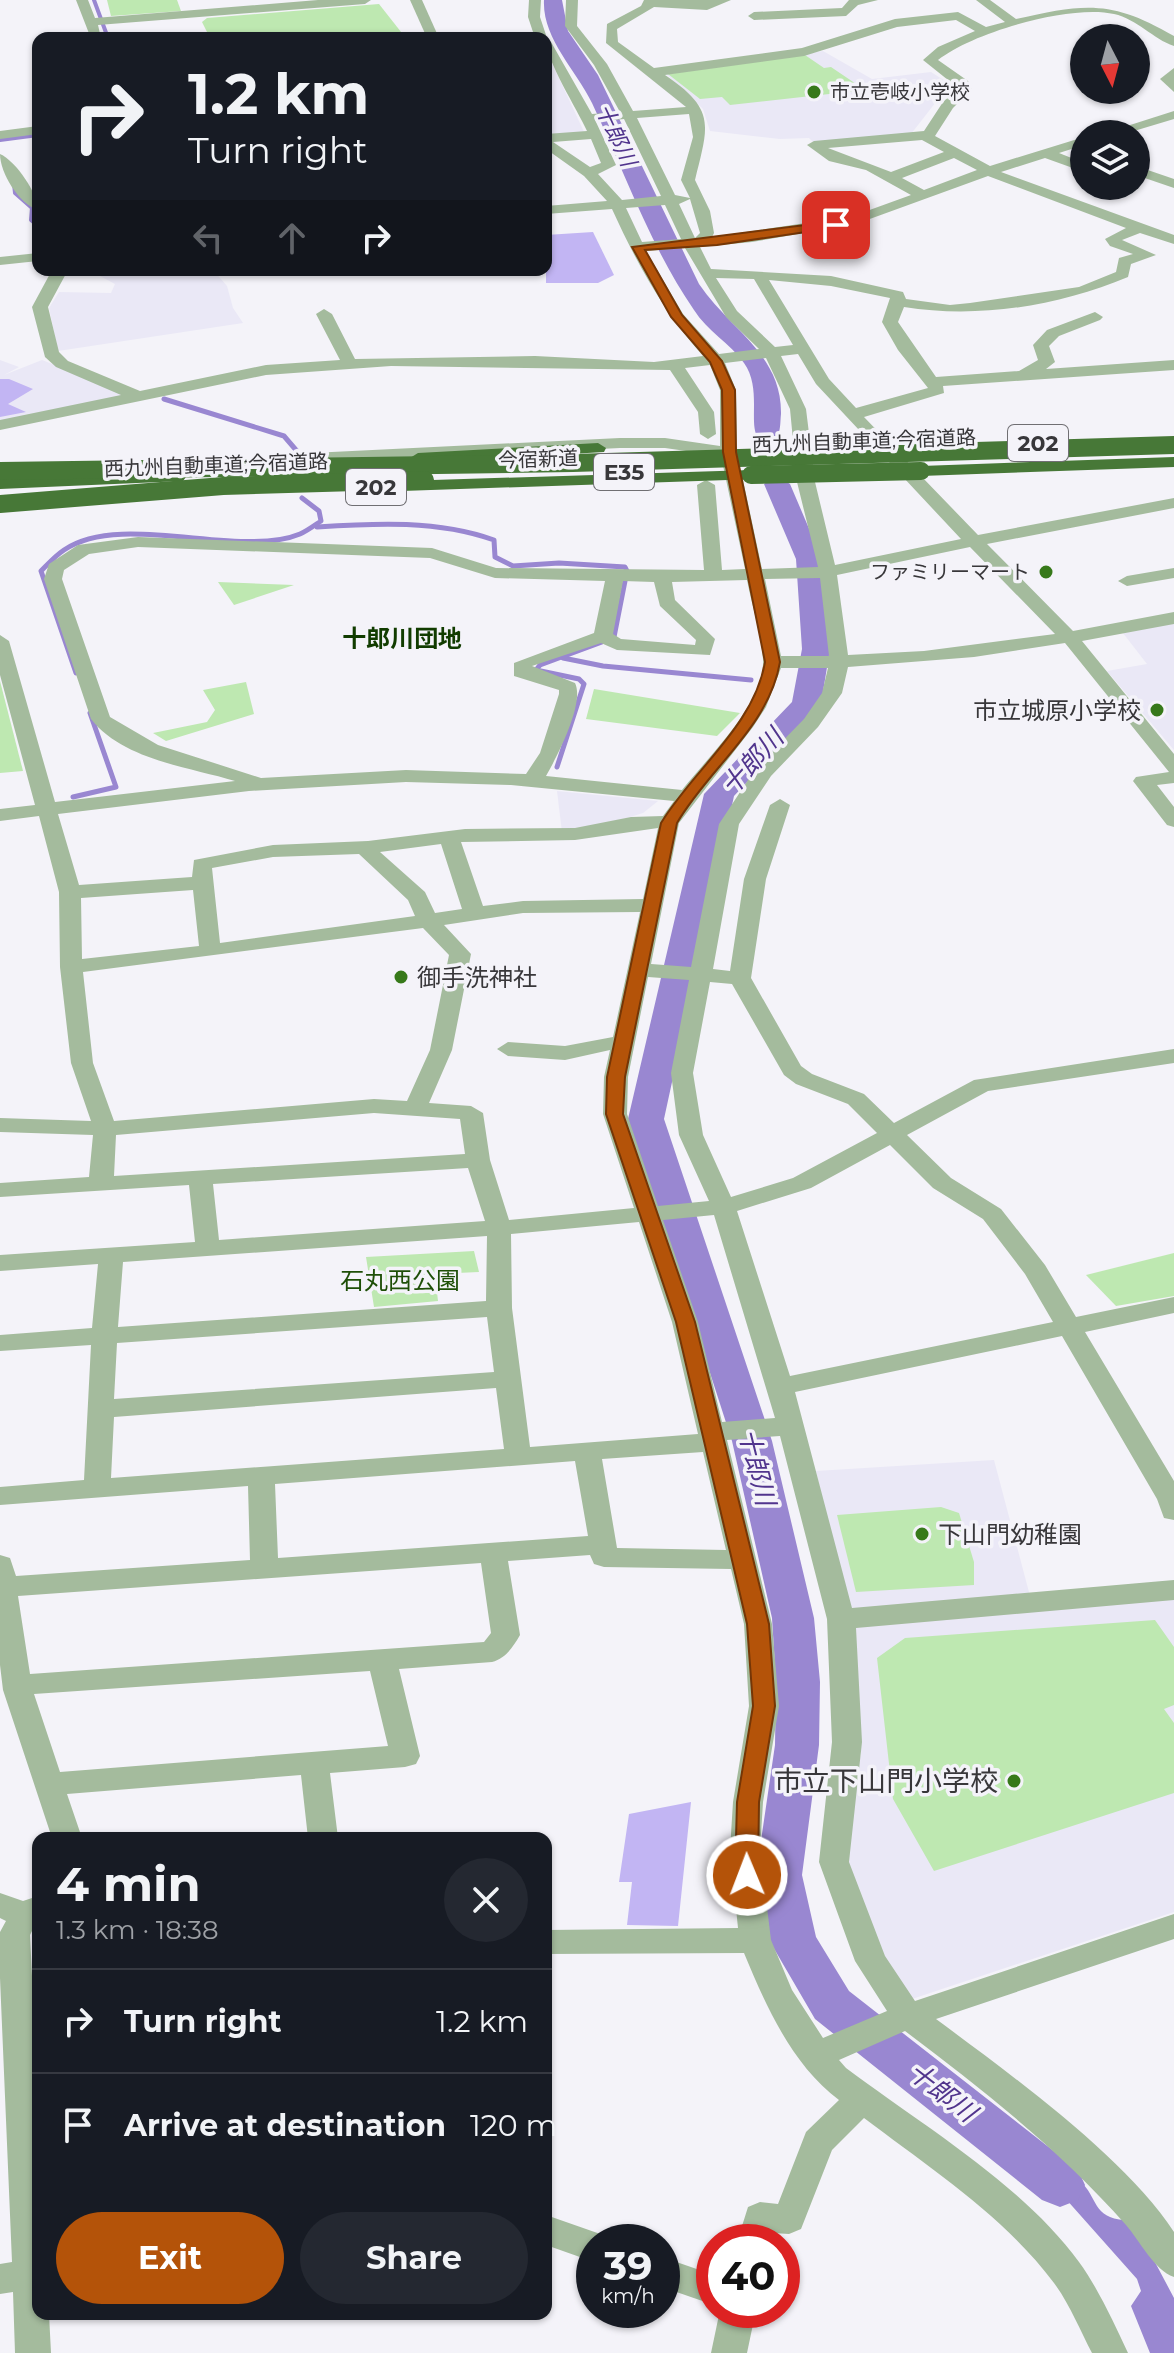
<!DOCTYPE html>
<html lang="en">
<head>
<meta charset="utf-8">
<style>
  :root { --surface:#171b24; --page:#242831; --text:#f1f3f6; --muted:#9ea1a6; --line:#363941; --accent:#b45309 }
  body { margin:0; font-family:Montserrat,"Noto Sans JP",sans-serif; background:var(--page); color:var(--text); height:100vh; display:flex; flex-direction:column; font-size:30px; white-space:nowrap }
  * { box-sizing:border-box; margin:0 }
  p { font-size:26px; color:var(--muted) }
  .icon { flex:none; width:44px; height:44px; fill:none; stroke:currentColor; stroke-width:2; stroke-linecap:round; stroke-linejoin:round }
  .map { position:relative; flex:1; overflow:hidden }
  .side { position:absolute; left:32px; top:1832px; width:520px; height:488px; display:flex; flex-direction:column; background:var(--surface); border-radius:16px; box-shadow:0 2px 6px #0004 }
  .side>* { flex:none }
  .banner { position:absolute; left:32px; top:32px; width:520px; height:244px; border-radius:16px; box-shadow:0 2px 6px #0004; background:#171b24; color:var(--text); overflow:hidden }
  .needle { width:52px; rotate:174deg }
  .controls { position:absolute; left:1070px; top:24px; display:grid; gap:16px }
  .controls a { display:grid; place-items:center; width:80px; height:80px; border-radius:50%; background:var(--surface); box-shadow:0 2px 6px #0004; font-size:40px }
  .speed { position:absolute; left:576px; top:2224px; display:flex; gap:16px; font-size:40px; font-weight:700; text-align:center }
  .speed>* { display:grid; place-content:center; width:104px; height:104px; border-radius:50%; background:var(--surface); box-shadow:0 2px 6px #0004; line-height:1 }
  .speed small { font-size:20px; font-weight:400 }
  .speed .limit { border:12px solid #d22; background:#fff; color:#111 }
  .pin { position:absolute; display:grid; place-items:center; width:68px; height:68px; color:#fff; margin:-34px; border-radius:16px; box-shadow:0 4px 12px #0006 }
  .me { position:absolute; width:88px; margin:-44px; rotate:359deg; stroke-linejoin:round; filter:drop-shadow(0 0 6px #0008) }
  .turn { display:flex; align-items:center; gap:28px; height:168px; padding:0 24px; font-size:36px }
  .turn .icon { width:104px; height:104px; stroke-width:2.5 }
  .turn b { display:block; font-size:56px; line-height:68px }
  .lanes { display:flex; align-items:center; height:76px; padding:0 24px; background:#0003; justify-content:center; gap:40px; direction:ltr }
  .lanes .off { opacity:.35 }
  .round { display:grid; place-items:center; flex:none; width:84px; height:84px; border-radius:42px; background:var(--page) }
  .overview { display:flex; align-items:center; justify-content:space-between; height:136px; padding:0 24px }
  h1 { font-size:48px; font-weight:700; line-height:60px }
  .action { display:flex; gap:16px; margin-top:auto; padding:16px 24px }
  .action a { flex:1; height:92px; border-radius:48px; background:var(--accent); color:#fff; font-size:32px; font-weight:700; line-height:92px; text-align:center }
  .action a+a { background:var(--page); color:var(--text) }
  ul { padding:0; list-style:none }
  li { display:flex; align-items:center; gap:24px; height:104px; padding:0 24px; border-top:2px solid var(--line) }
  li div { flex:1 }
  li b { display:block; font-size:30px }
  li em { font-style:normal }
  .map>svg:first-child { display:block }
</style>
</head>
<body>
<div class="map">
<svg width="1174" height="2353" viewBox="0 0 1174 2353">
  <rect width="100%" height="100%" fill="#f4f3f9"/>
  <g fill="#eae8f6">
    <polygon points="823,51 872,79 931,72 950,84 911,134 813,142 809,138 780,139 710,131 703,109 665,73"/>
    <polygon points="546,61 551,61 585,134 551,136 546,133"/>
    <polygon points="76,270 213,270 227,286 233,308 243,323 58,351 49,308 59,292 111,293 115,284 100,276 89,276"/>
    <polygon points="0,360 19,367 4,375 42,360 125,392 125,396 0,422"/>
    <polygon points="1174,623 1174,750 1107,671 1147,664 1123,633"/>
    <polygon points="557,791 658,801 643,813 627,818 562,832"/>
    <polygon points="994,1460 1030,1596 848,1609 816,1471"/>
    <polygon points="1174,1595 1174,1912 909,2000 898,1995 846,1862 848,1807 861,1754 849,1622"/>
  </g>
  <g fill="#bee8b1">
    <polygon points="107,0 177,0 181,11 111,16"/>
    <polygon points="379,4 405,37 210,38 202,22 207,18"/>
    <polygon points="805,55 824,68 831,67 865,90 730,105 722,97 700,99 668,74"/>
    <polygon points="218,582 294,585 234,605"/>
    <polygon points="0,681 23,771 0,773"/>
    <polygon points="246,682 254,714 166,741 153,733 207,722 215,710 203,690"/>
    <polygon points="594,689 740,713 717,736 586,719"/>
    <polygon points="474,1251 479,1272 435,1274 438,1301 374,1307 366,1257"/>
    <polygon points="1174,1253 1174,1296 1116,1306 1086,1275"/>
    <polygon points="941,1507 959,1513 974,1562 974,1585 856,1592 837,1515"/>
    <polygon points="1155,1620 1174,1647 1174,1705 1164,1709 1174,1723 1174,1793 934,1871 893,1799 877,1658 905,1638"/>
  </g>
  <path fill="#9987d1" d="M1009,2153C1033,2157 1061,2164 1080,2181C1098,2197 1092,2218 1125,2220L1148,2249L1174,2298V2353H1150L1131,2306L1141,2291L1137,2279L1065,2198Z"/>
  <g fill="none" stroke-linecap="round" stroke-linejoin="round">
    <g stroke="#9987d1" stroke-width="4">
      <polyline points="94,0 108,38"/>
      <polyline points="0,140 38,135"/>
      <polyline points="14,184 15,193 32,208 31,220 38,226"/>
    </g>
    <g stroke="#9987d1" stroke-width="5">
      <polyline points="164,399 284,436 296,450"/>
      <path d="M317,527C376,523 438,520 494,540L495,557L513,566L559,563L625,567L627,571"/>
      <polyline points="614,637 625,581"/>
      <polyline points="563,658 603,666 751,680"/>
      <path d="M76,673L41,571C48,564 55,556 64,550C121,511 240,559 300,534C307,531 315,525 321,521L319,511L302,498"/>
      <polyline points="557,767 584,684 579,679 536,670 540,665 602,642"/>
      <polyline points="73,797 116,787 90,713"/>
    </g>
    <g fill="#9987d1" fill-rule="evenodd">
      <path d="M544,0H562L568,31L598,75L699,284C729,329 782,354 781,414C780,423 781,431 776,438H758C748,423 762,388 744,363C730,343 707,331 694,310C650,246 625,173 592,103C576,70 542,38 544,0Z"/>
      <polygon points="777,476 790,484 822,559 830,649 821,704 734,796 664,1119 772,1441 814,1618 820,1682 819,1745 802,1875 816,1937 849,1991 1078,2170 1085,2185 1078,2200 1060,2207 1042,2200 815,2019 769,1940 756,1875 775,1745 776,1682 772,1618 732,1441 628,1119 704,794 792,702 802,649 796,559 764,484"/>
    </g>
  </g>
  <g fill="#c2b5f3">
    <polygon points="593,232 614,275 598,283 546,283 546,235"/>
    <polygon points="0,379 9,379 33,389 8,404 26,412 0,417"/>
    <polygon points="691,1802 678,1926 627,1925 632,1882 619,1882 629,1814"/>
  </g>
  <g fill="none" stroke-linecap="round" stroke-linejoin="round">
    <g fill="#a4bb9d" fill-rule="evenodd">
      <polygon points="76,0 88,0 95,18 318,0 371,0 365,4 98,25 101,38 90,36"/>
      <polygon points="410,0 422,0 439,38 427,38"/>
      <polygon points="529,0 541,0 540,17 547,38 546,40 535,38 528,17"/>
      <path d="M566,0H578L577,26L607,64L633,111L686,107L606,43L607,24L641,6L644,0H731L707,10L654,7L617,29L618,42L654,68L802,48L895,19L958,12L986,27L1005,22L976,0H990L1016,19C1086,3 1112,0 1174,36V46C1153,39 1137,19 1114,14C1071,4 973,32 938,60L968,81L972,89L953,108L935,136L990,166L1084,137V145L1059,153L1084,163V172L1045,158L1001,172L1174,235V244L1140,233L1122,240L1156,255L1131,264L1128,277C1059,306 978,319 904,307L898,322L936,377L1019,371L1038,360L1033,345L1047,330L1095,312L1103,317L1100,320L1059,336L1049,346L1055,362L1046,369L1174,360V370L943,386L944,393L864,417L978,535L1174,498V508L987,544L1073,631L1174,612V624L1082,641L1174,754V783L1157,785L1174,807V827L1167,825L1133,781L1136,777L1169,772L1065,643L974,657L848,667L842,693L818,727L771,776L739,824L713,969L730,971L744,879L770,805L780,799L790,805L766,879L751,978L801,1066L812,1074L864,1094L894,1123L974,1080L1174,1049V1063L988,1091L907,1135L951,1178L1001,1209L1045,1265L1076,1317L1174,1297V1313L1085,1332L1174,1481V1520L1164,1518L1157,1499L1062,1336L795,1392L852,1608L1174,1580V1600L856,1628L862,1742L849,1862L885,1956L915,2001L1174,1914V1939L936,2019C1010,2074 1125,2157 1174,2232V2277C1154,2270 1140,2241 1126,2225C1061,2151 983,2090 905,2031L839,2060L846,2068C922,2125 1022,2184 1079,2262C1098,2288 1114,2323 1128,2353H1092C1080,2330 1069,2303 1054,2283C1004,2216 930,2168 864,2118L832,2150L801,2229L789,2234L773,2233L771,2242H737L748,2207L760,2202L778,2204L806,2132L839,2100C792,2065 766,2006 744,1953L546,1954V1930L738,1928L730,1850L733,1802L749,1706L744,1624L731,1569L604,1567L594,1564L590,1555L508,1561L520,1635C513,1647 506,1658 492,1662L399,1669L420,1756L416,1764L405,1767L330,1773L338,1838H308L301,1775L67,1794L82,1838H52L3,1690L0,1665V1555L10,1558L16,1576L250,1560L248,1486L0,1505V1487L84,1480L91,1345L0,1351V1335L92,1328L98,1264L0,1271V1255L195,1242L189,1185L0,1197V1183L89,1177L93,1135L0,1132V1118L91,1121L71,1063L60,967L59,892L39,816L0,821V809L35,805L0,675V635L9,641L55,802L235,781C189,767 123,760 91,719L44,579L49,564L78,545L138,537L432,548L496,568L704,570L697,485L706,480L715,485L722,570L745,569L721,456L665,448H620L291,464L283,459L291,454L620,438H665L720,446V390L710,365L685,368L714,412L716,434L708,439L700,434L698,412L670,370L391,366L266,375L0,430V420L121,395L56,367L45,357L32,307L52,270H68L48,307L59,352L68,361L140,391L266,365L340,360L316,314L324,309L332,314L355,359L535,356L654,362L703,356C663,311 637,264 612,209L546,214V206L607,201L584,176L546,149V134L587,131C577,109 546,60 546,41L551,42L592,114L620,112L594,65L565,26ZM956,20L975,31L938,47L923,60L958,88L943,102L924,131L814,141L807,145L829,161L866,170L911,195L853,216L712,237L714,233L710,211L695,180C708,126 717,110 665,75L804,56L897,27ZM689,114L693,137L681,180L690,198L675,195L637,118ZM624,119L661,196L622,200L598,174L616,165L596,122ZM591,139L601,163L590,167L553,142ZM922,140L944,152L891,172L828,148ZM954,158L977,170L924,190L902,178ZM988,176L1126,228L1105,239L1110,246L1133,254L1119,258L1116,272L1079,287L970,303L950,305L906,299L903,292L831,276L711,269L700,247L752,242L856,224ZM690,199L700,233L695,238L679,204ZM665,205L681,239L642,242L626,208ZM685,248L726,317L759,349L719,354L683,314L646,251ZM716,278L754,279L793,345L775,347L737,311ZM769,280L831,286L890,298L882,322L898,350L928,388L856,408L829,379ZM798,354L816,384L961,539L835,565L815,482L806,409L781,356ZM766,358L790,409L797,482L818,567L762,569L737,452L736,390L725,363ZM138,547L430,558L495,578L605,581L594,633L514,663V676L559,690V694L540,753L526,774L406,770L261,778L158,745L110,717L62,579L64,570L89,554ZM970,547L1055,634L924,651L848,655L837,575ZM820,578L829,656H781L765,579ZM747,580C752,606 761,633 763,659C766,702 707,758 682,790L546,776C557,757 585,703 575,683L532,666L601,643L617,650L710,655L715,639L675,600L672,582ZM623,581L654,582L660,606L696,640L695,645L621,639L613,634ZM781,668H828L822,693L804,719L756,768L719,824L691,967L651,964L679,823L753,727L766,707ZM406,782L511,785L674,801L663,816L631,817L575,828L465,829L368,841L273,845L194,860L192,877L79,885L58,814L249,791ZM658,828L643,899L523,901L483,906L461,842L575,840ZM441,844L462,909L435,913L425,892L380,852ZM359,854L408,900L415,916L220,943L212,868L273,857ZM193,890L199,946L82,959L81,898ZM640,912L613,1037L565,1046L508,1042L497,1049L508,1056L565,1060L610,1050L604,1077L603,1114L634,1208L509,1220L490,1160L483,1113L471,1106L429,1103L452,1050L471,954L444,925L523,913ZM423,928L449,955L430,1050L407,1101L374,1099L114,1121L93,1063L83,972ZM648,977L689,980L671,1073L679,1135L709,1201L658,1206L627,1114L628,1077ZM710,982L732,984L784,1075L796,1084L848,1104L877,1133L793,1178L731,1197L703,1135L693,1073ZM374,1113L460,1119L465,1154L114,1176L116,1135ZM890,1145L933,1188L983,1219L1025,1274L1053,1322L790,1376L737,1211L811,1188ZM468,1168L485,1221L219,1240L213,1184ZM714,1215L775,1418L722,1422L698,1322L663,1220ZM639,1222L672,1322L698,1434L530,1447L512,1308L511,1234ZM487,1236L486,1301L118,1327L123,1262ZM487,1317L494,1372L114,1399L117,1343ZM496,1388L504,1449L111,1478L114,1417ZM780,1436L827,1619L832,1742L819,1862L855,1961L887,2011L823,2038L792,1990L771,1940L760,1850L763,1802L779,1706L772,1624L727,1440ZM703,1452L726,1550L617,1548L602,1459ZM575,1461L588,1536L278,1558L275,1484ZM481,1563L491,1633L484,1642L30,1674L18,1596ZM370,1671L388,1746L60,1772L34,1694Z"/>
      <polygon points="849,0 878,0 858,5 846,16 754,20 748,16 754,12 842,8"/>
      <polygon points="1174,68 1174,92 1160,79"/>
      <polygon points="1174,111 1174,119 1124,134 1102,134"/>
      <polygon points="38,126 38,134 0,139 0,131"/>
      <path d="M0,154C16,161 38,194 38,210C19,204 0,173 0,154Z"/>
      <polygon points="1136,166 1174,179 1174,188 1136,175"/>
      <polygon points="38,253 38,261 0,265 0,257"/>
      <polygon points="1174,568 1174,578 1127,586 1118,581 1127,576"/>
      <polygon points="0,1893 23,1901 38,1896 38,1933 32,1931 30,1935 38,2099 38,2314 49,2314 51,2353 15,2353 13,2292 0,2294 0,2264 12,2262 0,1978 0,1932 6,1921 0,1918"/>
      <polygon points="546,2215 606,2236 609,2242 594,2242 594,2262 546,2245"/>
      <polygon points="662,2257 714,2275 714,2305 662,2287"/>
      <polygon points="720,2310 756,2310 747,2353 711,2353"/>
    </g>
    <g fill="#477837" fill-rule="evenodd">
      <polygon points="598,443 606,448 604,452 418,463 410,458 418,453"/>
      <polygon points="1174,457 1174,467 921,476 912,471 921,466"/>
      <polygon points="751,470 760,475 757,479 402,491 393,486 402,481"/>
      <polygon points="177,472 186,477 183,481 0,489 0,479"/>
    </g>
    <g stroke="#477837" stroke-width="18">
      <polyline points="0,471 573,463 1174,445"/>
      <polyline points="751,475 921,471"/>
      <polyline points="0,504 223,486 425,480"/>
    </g>
  </g>
  <path fill="#b45309" stroke="#753606" stroke-width="2" d="M836,221L840,227L717,245L645,250L682,315L722,361L735,390L736,452L780,662C769,727 709,768 677,823L625,1077L623,1114L695,1322L769,1624L775,1706L759,1802L758,1875L755,1881H738L735,1875L737,1802L753,1706L747,1624L676,1322L606,1114L607,1077L661,823C694,769 754,726 765,662L723,452L722,390L710,362L671,317L632,247Z"/>
  <g fill="#37791a" stroke="#f4f3f9" stroke-width="3">
    <circle cx="814" cy="92" r="8"/>
    <circle cx="1046" cy="572" r="8"/>
    <circle cx="1157" cy="710" r="8"/>
    <circle cx="401" cy="977" r="8"/>
    <circle cx="922" cy="1534" r="8"/>
    <circle cx="1014" cy="1781" r="8"/>
  </g>
  <g text-anchor="middle" dominant-baseline="central" stroke-width="7" stroke-linejoin="round" paint-order="stroke">
    <g font-size="20" fill="#38373a" stroke="#f4f3f9" text-anchor="start">
      <text x="830" y="92">市立壱岐小学校</text>
      <text x="1030" y="572" text-anchor="end">ファミリーマート</text>
    </g>
    <g font-size="20" fill="#38373a" stroke="#f4f3f9">
      <text transform="translate(864 441) rotate(-2)">西九州自動車道;今宿道路</text>
      <text transform="translate(538 459) rotate(-2)">今宿新道</text>
      <text transform="translate(216 465) rotate(-2)">西九州自動車道;今宿道路</text>
    </g>
    <g font-size="22" font-style="italic" fill="#51358d" stroke="#f4f3f9">
      <text transform="translate(616 135) rotate(65)">十郎川</text>
    </g>
    <g fill="#f4f3f9" stroke="#706f73" stroke-width="2">
      <rect x="1008" y="425" width="60" height="36" rx="6"/>
      <rect x="594" y="454" width="60" height="36" rx="6"/>
      <rect x="346" y="469" width="60" height="36" rx="6"/>
    </g>
    <g font-size="22" font-weight="bold" fill="#38373a">
      <text x="1038" y="443">202</text>
      <text x="624" y="472">E35</text>
      <text x="376" y="487">202</text>
    </g>
    <g font-size="24" font-weight="bold" fill="#113c00" stroke="#f4f3f9">
      <text x="402" y="638">十郎川団地</text>
    </g>
    <g font-size="24" fill="#38373a" stroke="#f4f3f9" text-anchor="start">
      <text x="1141" y="710" text-anchor="end">市立城原小学校</text>
      <text x="417" y="977">御手洗神社</text>
      <text x="938" y="1534">下山門幼稚園</text>
    </g>
    <g font-size="24" fill="#1e4f07" stroke="#f4f3f9">
      <text x="400" y="1280">石丸西公園</text>
    </g>
    <g font-size="26" font-style="italic" fill="#51358d" stroke="#f4f3f9">
      <text transform="translate(752 762) rotate(-48)">十郎川</text>
      <text transform="translate(757 1467) rotate(76)">十郎川</text>
      <text transform="translate(942 2092) rotate(38)">十郎川</text>
    </g>
    <g font-size="28" fill="#38373a" stroke="#f4f3f9" text-anchor="end">
      <text x="998" y="1781">市立下山門小学校</text>
    </g>
  </g>
</svg>
<div class="controls">
<a><svg class="needle" viewBox="-14 -14 28 28"><path d="M0-13l5 13h-10z" fill="#e53935"/><path d="M0 13l5-13h-10z" fill="#9ea1a6"/></svg></a>
<a><svg class="icon" aria-label="layers" viewBox="0 0 24 24"><path d="M12 4l9 5-9 5-9-5zM3 14l9 5 9-5"/></svg></a>
</div>
<div class="speed"><div>39<small>km/h</small></div><div class="limit">40</div></div>
<div class="pin" style="left:836px;top:225px;background:#d93025"><svg class="icon" aria-label="arrive" viewBox="0 0 24 24"><path d="M6 21V4h12l-3 4 3 4H6"/></svg></div>
<svg class="me" style="left:747px;top:1875px" viewBox="-20 -20 40 40"><circle r="17" fill="#b45309" stroke="#fff" stroke-width="3"/><path d="M0-11L8 9 0 5-8 9z" fill="#fff"/></svg>
<div class="banner">
<div class="turn"><svg class="icon" aria-label="right" viewBox="0 0 24 24"><path d="M7 20v-9h11M14 6l5 5-5 5"/></svg><div><b>1.2 km</b>Turn right</div></div>
<div class="lanes"><svg class="icon off" aria-label="left" viewBox="0 0 24 24"><path d="M17 20v-9H6M10 6l-5 5 5 5"/></svg><svg class="icon off" aria-label="ahead" viewBox="0 0 24 24"><path d="M12 20V5M6 11l6-6 6 6"/></svg><svg class="icon" aria-label="right" viewBox="0 0 24 24"><path d="M7 20v-9h11M14 6l5 5-5 5"/></svg></div>
</div>
<section class="side">
<div class="overview"><div><h1>4 min</h1><p>1.3 km · 18:38</p></div><a class="round"><svg class="icon" aria-label="close" viewBox="0 0 24 24"><path d="M6 6l12 12M18 6L6 18"/></svg></a></div>
<ul>
<li><svg class="icon" aria-label="right" viewBox="0 0 24 24"><path d="M7 20v-9h11M14 6l5 5-5 5"/></svg><div><b>Turn right</b></div><em>1.2 km</em></li>
<li><svg class="icon" aria-label="arrive" viewBox="0 0 24 24"><path d="M6 21V4h12l-3 4 3 4H6"/></svg><div><b>Arrive at destination</b></div><em>120 m</em></li>
</ul>
<div class="action"><a>Exit</a><a>Share</a></div>
</section>
</div>
</body>
</html>
